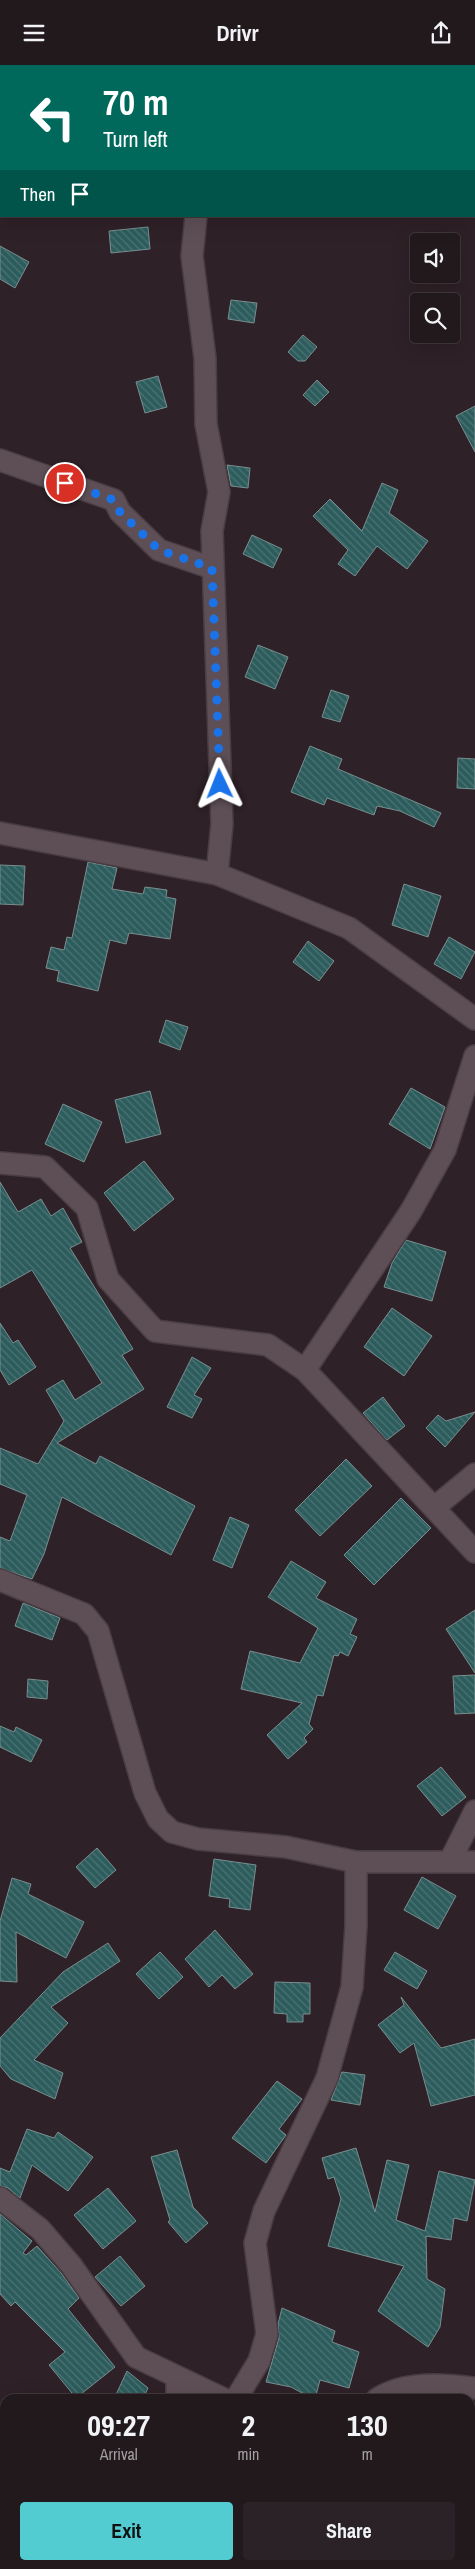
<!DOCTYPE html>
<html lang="en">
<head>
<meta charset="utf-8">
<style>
  :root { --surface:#22191d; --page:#2a2226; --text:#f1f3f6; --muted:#a2a0a4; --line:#3f383b; --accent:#52ccd0 }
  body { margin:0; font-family:"Archivo Narrow",sans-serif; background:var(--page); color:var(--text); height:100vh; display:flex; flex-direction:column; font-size:19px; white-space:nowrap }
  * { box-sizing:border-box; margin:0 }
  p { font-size:16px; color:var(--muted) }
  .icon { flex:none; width:28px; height:28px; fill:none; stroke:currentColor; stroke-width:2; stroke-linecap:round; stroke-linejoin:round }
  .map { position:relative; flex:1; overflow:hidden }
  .panel { position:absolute; left:0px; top:2329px; width:475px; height:176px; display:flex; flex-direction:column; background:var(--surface); border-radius:15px 15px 0 0; box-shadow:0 5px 20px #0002,0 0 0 1px var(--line) }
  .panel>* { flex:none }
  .top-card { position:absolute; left:0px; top:0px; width:475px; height:152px; box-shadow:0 5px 20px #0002,0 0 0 1px var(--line); background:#00695c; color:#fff; overflow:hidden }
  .tools { position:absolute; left:410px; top:168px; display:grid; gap:10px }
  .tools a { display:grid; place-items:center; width:50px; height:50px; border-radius:5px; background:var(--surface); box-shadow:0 5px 20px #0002,0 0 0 1px var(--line); font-size:25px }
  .pin { position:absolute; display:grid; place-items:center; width:42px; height:42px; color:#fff; margin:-21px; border:2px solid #fff; border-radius:50%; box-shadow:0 1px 5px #0007 }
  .me { position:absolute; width:55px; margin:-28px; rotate:358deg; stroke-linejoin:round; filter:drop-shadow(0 0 4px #0008) }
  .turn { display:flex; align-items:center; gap:18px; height:105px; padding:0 20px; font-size:22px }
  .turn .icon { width:65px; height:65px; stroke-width:2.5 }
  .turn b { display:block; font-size:35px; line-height:42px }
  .then { display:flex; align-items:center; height:48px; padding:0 20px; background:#0003; gap:10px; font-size:19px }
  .eta { display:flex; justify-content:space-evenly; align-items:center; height:85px; text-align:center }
  .eta b { font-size:30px; font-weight:700; line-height:35px }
  .primary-button { display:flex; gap:10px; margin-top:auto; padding:10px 20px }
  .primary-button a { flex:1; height:58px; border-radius:5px; background:var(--accent); color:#111; font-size:20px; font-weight:700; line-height:58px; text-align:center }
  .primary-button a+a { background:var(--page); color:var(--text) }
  header { display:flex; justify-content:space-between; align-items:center; height:65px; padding:0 20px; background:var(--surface); font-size:22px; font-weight:700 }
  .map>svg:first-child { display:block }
</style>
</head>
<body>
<header><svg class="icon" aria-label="menu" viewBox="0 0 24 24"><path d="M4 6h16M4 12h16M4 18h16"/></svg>Drivr<svg class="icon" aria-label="share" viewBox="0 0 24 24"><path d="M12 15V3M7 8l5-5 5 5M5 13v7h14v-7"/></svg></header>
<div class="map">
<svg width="475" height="2504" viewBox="0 0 475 2504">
  <defs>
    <pattern id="building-back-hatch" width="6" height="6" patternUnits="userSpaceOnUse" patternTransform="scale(1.25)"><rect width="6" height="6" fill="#2d5c5d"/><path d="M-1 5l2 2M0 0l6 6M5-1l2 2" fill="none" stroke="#4c7374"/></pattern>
  </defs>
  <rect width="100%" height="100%" fill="#2e2127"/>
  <g fill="url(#building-back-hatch)" stroke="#798e8f">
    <polygon points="148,162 150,184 111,188 109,166"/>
    <polygon points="0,181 29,197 15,223 0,214"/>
    <polygon points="231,235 257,238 254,258 228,254"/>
    <polygon points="303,270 317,282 305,296 298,296 288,287"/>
    <polygon points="158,311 167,342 145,348 136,317"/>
    <polygon points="317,315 329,327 315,341 303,330"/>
    <polygon points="475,341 475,387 456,351"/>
    <polygon points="227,400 250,403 248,423 231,421"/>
    <polygon points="382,418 398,425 389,448 428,476 407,504 377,481 355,511 338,499 348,485 313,451 330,434 362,466"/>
    <polygon points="252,470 282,484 273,503 243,489"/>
    <polygon points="258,580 288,592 275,624 245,612"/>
    <polygon points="331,625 349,631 340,657 322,652"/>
    <polygon points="310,681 342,694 338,704 441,748 434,762 400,746 377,741 374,750 327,733 324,740 291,727"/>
    <polygon points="458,693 475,694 475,724 457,723"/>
    <polygon points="88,797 117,803 112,824 143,829 145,822 167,825 166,832 176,834 170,874 129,868 126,879 110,875 98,926 57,916 59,906 46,903 51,882 64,885 67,872 72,873"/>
    <polygon points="0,800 25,801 23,840 0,839"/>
    <polygon points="404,819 441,831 428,872 392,860"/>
    <polygon points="449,872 475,887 461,914 434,899"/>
    <polygon points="308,876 334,896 319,916 293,897"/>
    <polygon points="166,955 188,962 180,985 159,977"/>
    <polygon points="411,1023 445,1042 430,1084 389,1059"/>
    <polygon points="150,1026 161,1069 126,1078 115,1035"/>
    <polygon points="63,1039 102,1057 84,1097 45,1079"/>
    <polygon points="144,1096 174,1134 134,1166 104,1128"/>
    <polygon points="0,1117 18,1147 41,1134 51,1151 63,1143 82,1177 70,1183 133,1284 122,1290 144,1324 57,1378 96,1399 100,1391 195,1441 171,1490 62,1432 44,1489 32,1514 0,1503 0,1472 10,1476 27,1430 0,1419 0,1383 38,1399 64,1356 46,1325 63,1315 75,1335 102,1318 32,1205 0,1223"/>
    <polygon points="406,1175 446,1187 432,1236 384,1222 392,1198"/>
    <polygon points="392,1243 432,1271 404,1311 364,1282"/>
    <polygon points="0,1258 13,1278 18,1275 36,1302 9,1320 0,1305"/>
    <polygon points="192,1292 211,1303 194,1330 202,1334 192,1353 167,1342"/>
    <polygon points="383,1332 405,1361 387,1375 363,1348"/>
    <polygon points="475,1347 445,1382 426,1363 438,1350 446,1356"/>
    <polygon points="346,1394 372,1421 320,1471 295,1445"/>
    <polygon points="401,1433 431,1463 374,1520 344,1490"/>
    <polygon points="230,1452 249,1460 232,1503 213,1495"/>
    <polygon points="291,1496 326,1517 316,1533 357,1554 350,1569 357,1572 348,1591 340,1587 338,1591 334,1590 323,1631 317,1630 309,1659 313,1664 304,1673 307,1677 288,1694 267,1670 302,1638 241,1624 250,1586 300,1598 318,1563 268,1532"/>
    <polygon points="23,1538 60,1553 52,1575 15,1561"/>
    <polygon points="475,1545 475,1608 446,1564"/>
    <polygon points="475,1610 475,1648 455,1649 453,1611"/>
    <polygon points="28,1614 48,1616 47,1634 27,1632"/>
    <polygon points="0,1661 14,1667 16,1662 42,1675 31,1697 0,1682"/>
    <polygon points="441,1702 466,1732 442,1751 417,1721"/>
    <polygon points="97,1783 116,1805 95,1823 76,1802"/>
    <polygon points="214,1794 256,1800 250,1845 229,1842 230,1834 209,1831"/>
    <polygon points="422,1812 456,1831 438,1864 404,1845"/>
    <polygon points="12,1813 31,1819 28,1829 84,1857 66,1893 16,1867 17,1917 0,1916 0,1856"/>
    <polygon points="215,1865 253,1909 235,1924 222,1910 209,1922 185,1894"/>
    <polygon points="108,1878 120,1896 51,1942 68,1958 34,1995 63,2008 55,2034 11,2014 0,2001 0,1973 63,1907"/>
    <polygon points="160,1887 183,1912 159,1934 136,1909"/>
    <polygon points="395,1887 427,1906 417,1924 384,1905"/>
    <polygon points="275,1917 310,1918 310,1949 303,1949 303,1957 287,1957 287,1949 274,1948"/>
    <polygon points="401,1932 441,1983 475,1974 475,2030 431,2041 414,1978 400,1988 378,1960 404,1940"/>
    <polygon points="342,2007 365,2010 360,2040 331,2035"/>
    <polygon points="277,2016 302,2034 279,2064 286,2070 266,2098 232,2073"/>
    <polygon points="27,2064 54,2073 58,2067 93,2092 68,2126 32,2100 20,2133 8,2123 0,2121 0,2103 10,2107"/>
    <polygon points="356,2083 375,2147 387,2095 409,2100 396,2155 425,2166 439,2106 475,2115 467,2156 454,2153 451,2175 426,2171 427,2214 445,2224 440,2262 428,2282 378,2246 404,2201 328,2181 341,2134 334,2112 328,2114 322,2093"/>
    <polygon points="177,2085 193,2142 208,2158 186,2178 168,2157 170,2155 151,2092"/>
    <polygon points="108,2123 136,2156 103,2184 74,2150"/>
    <polygon points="0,2149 32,2176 23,2188 26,2190 37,2181 61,2208 79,2233 68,2244 115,2302 76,2333 49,2300 65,2287 15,2237 11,2241 0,2229"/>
    <polygon points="120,2191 145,2221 121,2241 95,2212"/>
    <polygon points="282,2243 335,2266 332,2277 359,2287 349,2323 320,2315 315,2334 313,2334 291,2322 266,2317 279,2273 278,2259"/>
    <polygon points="127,2306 148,2323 143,2334 114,2334"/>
  </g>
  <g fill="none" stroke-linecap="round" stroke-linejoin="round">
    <g stroke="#493d43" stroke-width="24">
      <g id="street">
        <polyline points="56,0 58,1"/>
        <polyline points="96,1 96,0"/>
        <polyline points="196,151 192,191 205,293 206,359 219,427 212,466 222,759 217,809"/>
        <polyline points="0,395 114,435 120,447 159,485 212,503"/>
        <polyline points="0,768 217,809 349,863 475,954"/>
        <polyline points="0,1098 45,1102 87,1143 108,1214 155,1266 268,1280 305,1305 475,1487"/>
        <polyline points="305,1305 411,1146 445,1085 475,991"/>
        <polyline points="435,1442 475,1409"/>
        <polyline points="0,1515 84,1549 98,1566 145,1728 158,1754 172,1767 198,1774 286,1782 356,1797 475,1797"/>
        <polyline points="450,1796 475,1746"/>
        <polyline points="0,2133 40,2164 71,2200 136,2292 224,2334"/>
        <polyline points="177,2334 177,2312"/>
        <polyline points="236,2334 259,2296 267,2269 255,2178 264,2146 327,2013 352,1922 356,1860 356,1797"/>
        <path d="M377,2334C405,2316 443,2319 475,2323"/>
        <polyline points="470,2458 475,2447"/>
        <polyline points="71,2504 73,2500"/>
        <polyline points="444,2504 446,2500"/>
      </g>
    </g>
    <use href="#street" stroke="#5e4f56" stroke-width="21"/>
  </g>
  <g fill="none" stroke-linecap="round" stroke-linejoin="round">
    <polyline stroke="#1a73e8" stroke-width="9" stroke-dasharray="0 16.2" points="65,418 114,435 120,447 159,485 212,503 220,719"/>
  </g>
</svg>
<div class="tools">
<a><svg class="icon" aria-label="sound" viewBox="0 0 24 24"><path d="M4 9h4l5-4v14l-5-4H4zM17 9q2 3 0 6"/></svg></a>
<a><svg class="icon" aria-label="search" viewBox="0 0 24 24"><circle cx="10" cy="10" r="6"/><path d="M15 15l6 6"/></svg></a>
</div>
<div class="pin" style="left:65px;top:418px;background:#d93025"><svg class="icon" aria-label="arrive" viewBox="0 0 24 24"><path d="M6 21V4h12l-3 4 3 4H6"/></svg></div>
<svg class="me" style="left:220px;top:719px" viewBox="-20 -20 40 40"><path d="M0-17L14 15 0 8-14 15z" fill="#1a73e8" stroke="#fff" stroke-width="4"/></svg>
<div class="top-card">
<div class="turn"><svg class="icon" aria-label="left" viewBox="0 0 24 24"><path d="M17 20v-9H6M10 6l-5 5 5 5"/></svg><div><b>70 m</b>Turn left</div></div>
<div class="then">Then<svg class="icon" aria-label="arrive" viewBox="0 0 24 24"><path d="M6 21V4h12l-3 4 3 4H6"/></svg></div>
</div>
<section class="panel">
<div class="eta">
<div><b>09:27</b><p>Arrival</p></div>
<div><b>2</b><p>min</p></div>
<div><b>130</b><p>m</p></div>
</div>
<div class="primary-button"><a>Exit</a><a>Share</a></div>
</section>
</div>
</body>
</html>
